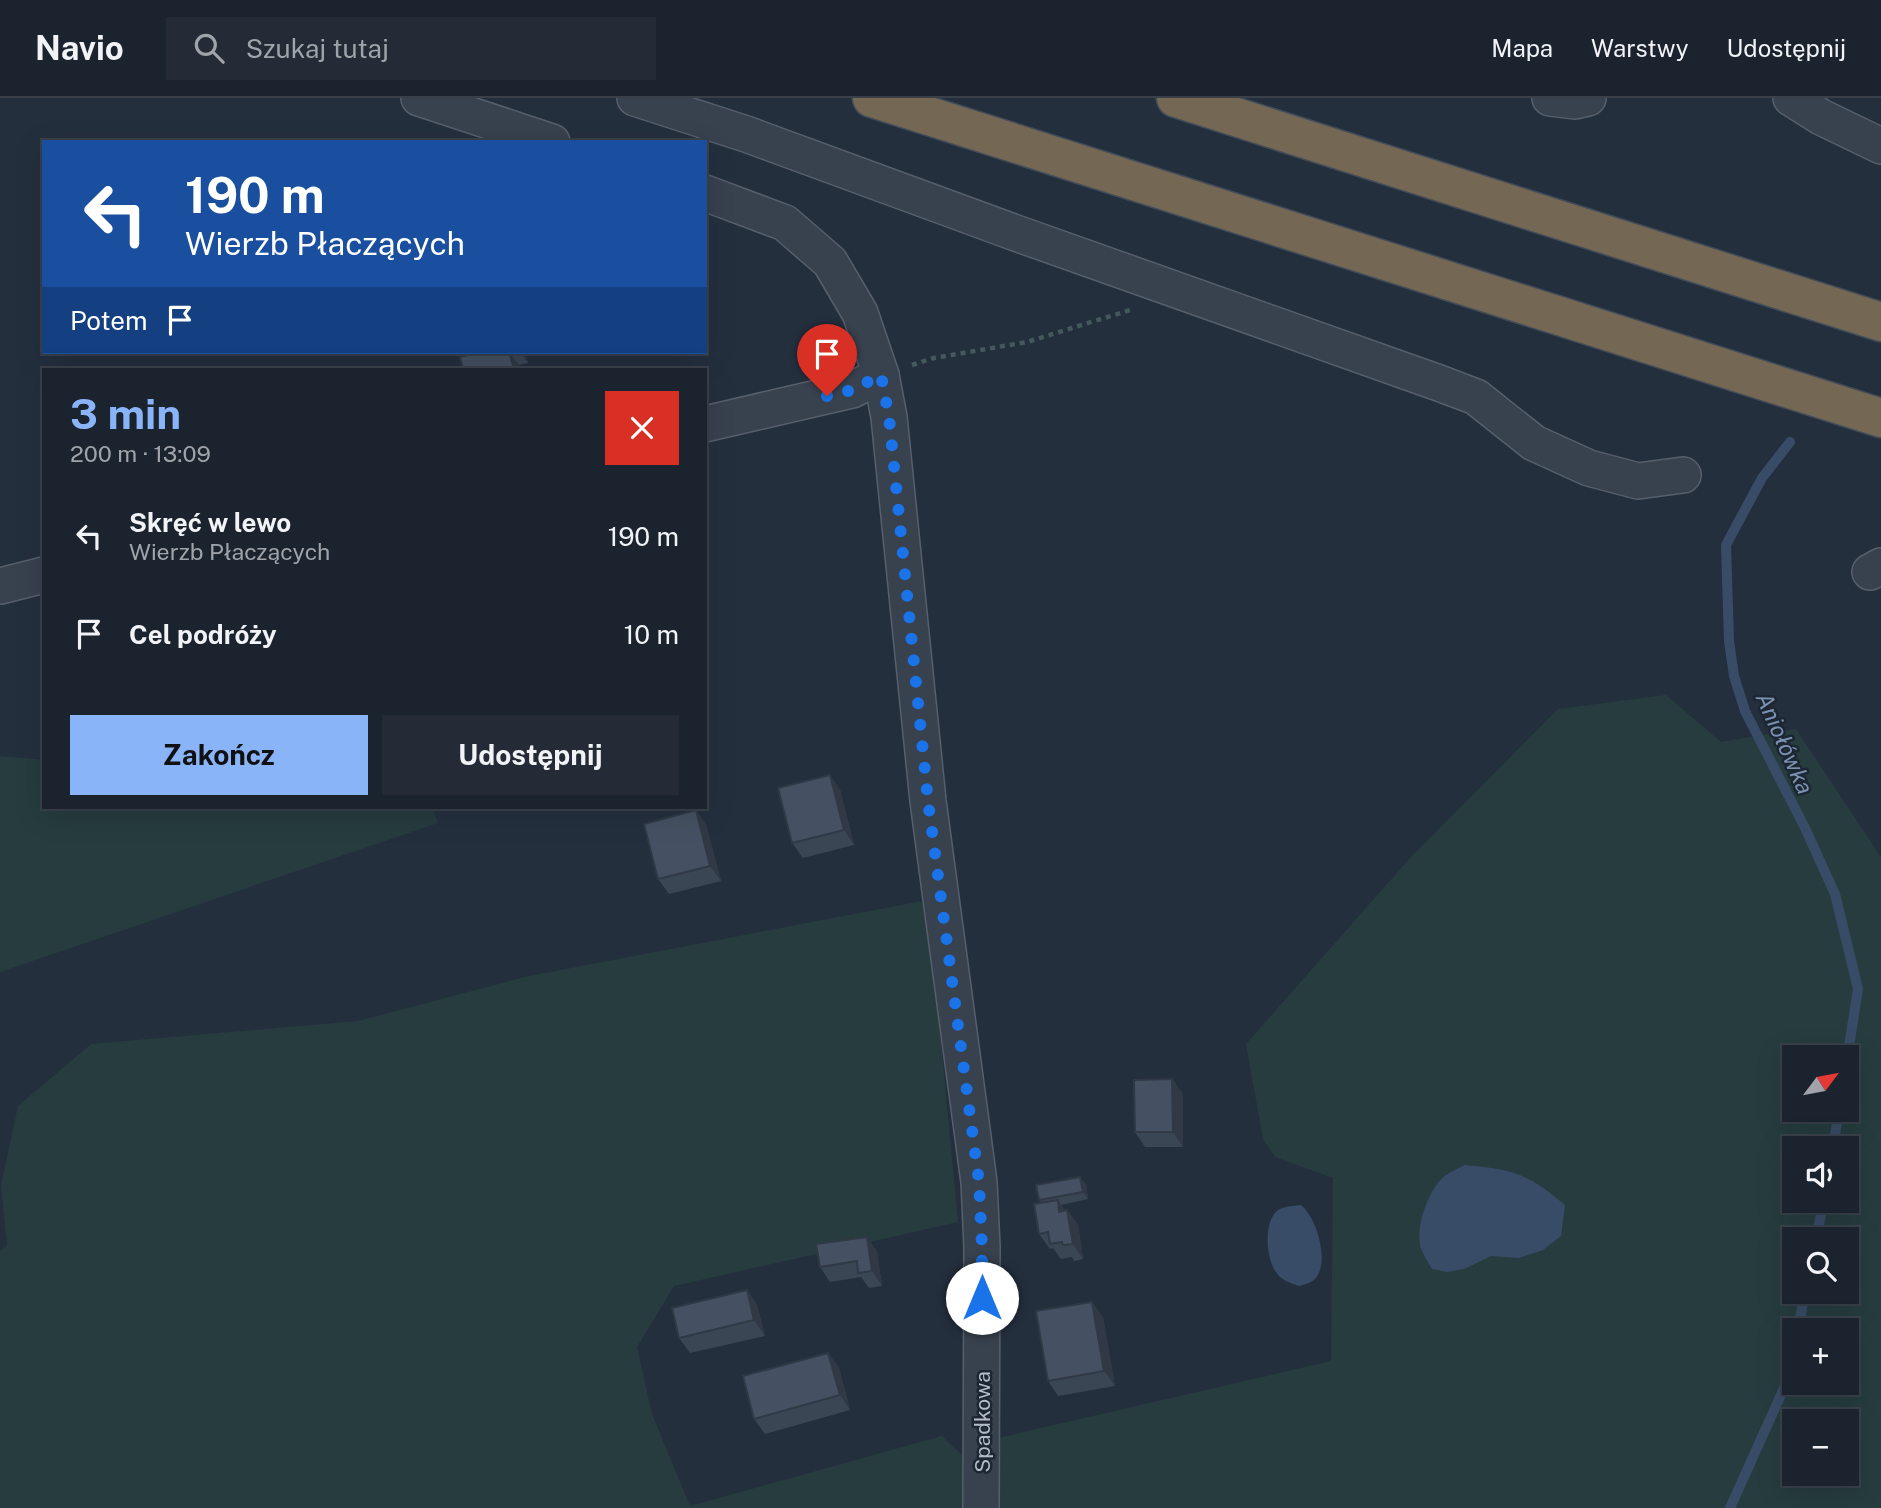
<!DOCTYPE html>
<html lang="pl">
<head>
<meta charset="utf-8">
<style>
  :root { --surface:#1b232e; --page:#242b36; --text:#f1f3f6; --muted:#a0a4aa; --line:#39404a; --accent:#8ab4f8 }
  body { margin:0; font-family:"Public Sans",sans-serif; background:var(--page); color:var(--text); height:100vh; display:flex; flex-direction:column; font-size:26px; white-space:nowrap }
  * { box-sizing:border-box; margin:0 }
  p { font-size:23px; color:var(--muted) }
  .icon { flex:none; width:38px; height:38px; fill:none; stroke:currentColor; stroke-width:2; stroke-linecap:round; stroke-linejoin:round }
  .map { position:relative; flex:1; overflow:hidden }
  .details { position:absolute; left:42px; top:270px; width:665px; height:441px; display:flex; flex-direction:column; background:var(--surface); border-radius:0px; box-shadow:0 7px 28px #0002,0 0 0 2px var(--line) }
  .details>* { flex:none }
  .banner { position:absolute; left:42px; top:42px; width:665px; height:214px; border-radius:0px; box-shadow:0 7px 28px #0002,0 0 0 2px var(--line); background:#1a4fa0; color:#fff; overflow:hidden }
  .needle { width:46px; rotate:58deg }
  .buttons { position:absolute; left:1782px; top:947px; display:grid; gap:14px }
  .buttons a { display:grid; place-items:center; width:77px; height:77px; border-radius:0px; background:var(--surface); box-shadow:0 7px 28px #0002,0 0 0 2px var(--line); font-size:35px }
  .pin { position:absolute; display:grid; place-items:center; width:60px; height:60px; color:#fff; margin:-72px -30px; border-radius:50% 50% 50% 0; rotate:-45deg; box-shadow:0 0 7px #0007 }
  .pin .icon { rotate:45deg }
  .me { position:absolute; width:77px; margin:-38px; rotate:0deg; stroke-linejoin:round; filter:drop-shadow(0 0 5px #0008) }
  .turn { display:flex; align-items:center; gap:24px; height:147px; padding:0 28px; font-size:32px }
  .turn .icon { width:91px; height:91px; stroke-width:2.5 }
  .turn b { display:block; font-size:49px; line-height:60px }
  .then { display:flex; align-items:center; height:66px; padding:0 28px; background:#0003; gap:14px; font-size:26px }
  .round { display:grid; place-items:center; flex:none; width:74px; height:74px; border-radius:0px; background:var(--page) }
  .summary { display:flex; align-items:center; justify-content:space-between; height:119px; padding:0 28px }
  h1 { font-size:42px; font-weight:700; line-height:52px; color:var(--accent) }
  .cta { display:flex; gap:14px; margin-top:auto; padding:14px 28px }
  .cta a { flex:1; height:80px; border-radius:0px; background:var(--accent); color:#111; font-size:28px; font-weight:700; line-height:80px; text-align:center }
  .cta a+a { background:var(--page); color:var(--text) }
  ul { padding:0; list-style:none }
  li { display:flex; align-items:center; gap:21px; height:98px; padding:0 28px }
  li div { flex:1 }
  li b { display:block; font-size:26px }
  li em { font-style:normal }
  header { display:flex; align-items:center; gap:42px; box-sizing:border-box; height:98px; padding:0 35px; background:var(--surface); border-bottom:2px solid var(--line) }
  header strong { font-size:33px }
  nav { display:flex; gap:38px; margin-inline-start:auto; font-size:24px }
  .search { width:490px; height:63px; background:var(--page); display:flex; align-items:center; gap:18px; box-sizing:border-box; padding:0 24px; border-radius:0px; color:var(--muted); font-size:26px }
  .map>svg:first-child { display:block }
</style>
</head>
<body>
<header>
<strong>Navio</strong>
<div class="search"><svg class="icon" aria-label="search" viewBox="0 0 24 24"><circle cx="10" cy="10" r="6"/><path d="M15 15l6 6"/></svg>Szukaj tutaj</div>
<nav><a>Mapa</a><a>Warstwy</a><a>Udostępnij</a></nav>
</header>
<div class="map">
<svg width="1881" height="1410" viewBox="0 0 1881 1410">
  <rect width="100%" height="100%" fill="#242f3e"/>
  <g fill="#263c3f" fill-rule="evenodd">
    <path d="M1666,597L1721,644L1796,631L1881,759V1410H998V1340L1331,1263L1333,1080L1275,1059L1263,1041L1246,946L1409,761L1558,611ZM1794,959H1846V1012H1794ZM1794,1050H1846V1102H1794ZM1794,1141H1846V1194H1794ZM1794,1232H1846V1284H1794ZM1794,1323H1846V1376H1794Z"/>
    <polygon points="0,658 44,662 44,709 432,709 438,725 0,874"/>
    <polygon points="922,803 933,857 958,1124 674,1188 637,1249 652,1316 690,1408 942,1338 965,1360 974,1410 0,1410 0,1153 7,1148 1,1087 18,1008 91,946 358,923 529,878"/>
  </g>
  <g fill="#394c67">
    <path d="M1465,1067C1512,1071 1529,1076 1565,1107L1561,1138L1543,1152L1519,1160L1491,1158L1464,1171L1447,1174L1432,1171C1428,1164 1422,1155 1420,1147C1416,1127 1429,1089 1446,1077C1452,1073 1459,1070 1465,1067Z"/>
    <path d="M1301,1107C1317,1120 1331,1166 1314,1182C1310,1185 1304,1187 1299,1188C1290,1185 1281,1182 1276,1174C1266,1160 1264,1128 1275,1115C1280,1108 1293,1108 1301,1107Z"/>
  </g>
  <g fill="none" stroke-linecap="round" stroke-linejoin="round">
    <g stroke="#394c67" stroke-width="10">
      <polyline points="1790,344 1762,380 1726,447 1729,543 1734,578 1745,613 1805,730 1835,796 1858,891 1846,968"/>
      <polyline points="1833,1050 1839,1012"/>
      <polyline points="1816,1141 1824,1102"/>
      <polyline points="1798,1232 1805,1194"/>
      <polyline points="1730,1410 1789,1279 1794,1251"/>
    </g>
    <g stroke="#565f6c" stroke-width="38">
      <g id="minor">
        <polyline points="419,0 552,44"/>
        <polyline points="635,0 746,36 1013,134 1439,285 1476,299 1534,345 1589,370 1638,383 1683,377"/>
        <polyline points="1550,0 1575,3 1588,0"/>
        <polyline points="1791,0 1821,19 1881,48"/>
        <polyline points="705,95 785,125 830,164 860,215 881,277 889,319 928,703 979,1084 982,1149 981,1410"/>
        <polyline points="705,326 852,292 881,277"/>
        <polyline points="1870,474 1881,468"/>
        <polyline points="0,488 44,477"/>
      </g>
    </g>
    <g stroke="#434c59" stroke-width="41">
      <g id="highway">
        <polyline points="872,0 1881,320"/>
        <polyline points="1176,0 1881,224"/>
      </g>
    </g>
    <polyline stroke="#44595c" stroke-width="4.5" stroke-dasharray="5 5" stroke-linecap="butt" points="912,267 934,260 1027,244 1130,212"/>
    <use href="#minor" stroke="#38414e" stroke-width="35"/>
    <use href="#highway" stroke="#746855" stroke-width="38"/>
  </g>
  <g fill="#3b4654">
    <polygon points="480,254 525,254 528,265 519,267 520,271 463,271"/>
    <polygon points="830,677 840,692 854,747 803,760 792,745"/>
    <polygon points="696,712 706,727 721,783 669,796 658,781"/>
    <polygon points="1172,981 1183,996 1183,1049 1145,1049 1135,1034"/>
    <polygon points="1080,1079 1086,1087 1088,1101 1061,1107 1065,1113 1067,1112 1078,1127 1083,1161 1074,1163 1072,1159 1061,1161 1053,1150 1050,1151 1039,1136 1041,1105 1039,1102"/>
    <polygon points="867,1139 877,1154 882,1188 869,1190 861,1179 830,1184 820,1169"/>
    <polygon points="747,1192 757,1207 765,1238 690,1255 679,1240"/>
    <polygon points="1103,1219 1115,1288 1058,1298 1048,1283"/>
    <polygon points="828,1255 839,1270 850,1312 765,1336 754,1321"/>
  </g>
  <g fill="#303945">
    <polygon points="509,254 519,267 520,271 514,271"/>
    <polygon points="520,254 525,254 528,265"/>
    <polygon points="830,677 840,692 854,747 844,732"/>
    <polygon points="696,712 706,727 721,783 710,768"/>
    <polygon points="1172,981 1183,996 1183,1049 1173,1034"/>
    <polygon points="1080,1079 1086,1087 1088,1101 1083,1094"/>
    <polygon points="1058,1102 1068,1117 1067,1112 1078,1127 1083,1161 1073,1146 1059,1114"/>
    <polygon points="867,1139 877,1154 882,1188 872,1173"/>
    <polygon points="747,1192 757,1207 765,1238 754,1222"/>
    <polygon points="1092,1204 1103,1219 1115,1288 1104,1273"/>
    <polygon points="828,1255 839,1270 850,1312 840,1297"/>
  </g>
  <g fill="#455162" stroke="#303945" stroke-width="2">
    <polygon points="480,254 509,254 514,271 463,271 460,259"/>
    <polygon points="830,677 844,732 792,745 778,690"/>
    <polygon points="696,712 710,768 658,781 644,726"/>
    <polygon points="1172,981 1173,1034 1135,1034 1134,982"/>
    <polygon points="1080,1079 1083,1094 1039,1102 1036,1087"/>
    <polygon points="1058,1102 1059,1114 1067,1112 1073,1146 1063,1147 1062,1144 1050,1146 1048,1134 1039,1136 1034,1106"/>
    <polygon points="867,1139 872,1173 858,1175 857,1163 820,1169 816,1146"/>
    <polygon points="747,1192 754,1222 679,1240 672,1210"/>
    <polygon points="1092,1204 1104,1273 1048,1283 1036,1213"/>
    <polygon points="828,1255 840,1297 754,1321 743,1278"/>
  </g>
  <g fill="none" stroke-linecap="round" stroke-linejoin="round">
    <polyline stroke="#1a73e8" stroke-width="12" stroke-dasharray="0 21.6" points="827,298 852,292 881,277 889,319 928,703 979,1084 982,1149 982,1200"/>
  </g>
  <g text-anchor="middle" dominant-baseline="central" stroke-width="5" stroke-linejoin="round" paint-order="stroke">
    <g font-size="21" fill="#b4bcc9" stroke="#1d2633">
      <text transform="translate(982 1324) rotate(-90)">Spadkowa</text>
    </g>
    <g font-size="23" font-style="italic" fill="#7c92b1" stroke="#1d2633">
      <text transform="translate(1785 645) rotate(66)">Aniołówka</text>
    </g>
  </g>
</svg>
<div class="buttons">
<a><svg class="needle" viewBox="-14 -14 28 28"><path d="M0-13l5 13h-10z" fill="#e53935"/><path d="M0 13l5-13h-10z" fill="#a0a4aa"/></svg></a>
<a><svg class="icon" aria-label="sound" viewBox="0 0 24 24"><path d="M4 9h4l5-4v14l-5-4H4zM17 9q2 3 0 6"/></svg></a>
<a><svg class="icon" aria-label="search" viewBox="0 0 24 24"><circle cx="10" cy="10" r="6"/><path d="M15 15l6 6"/></svg></a>
<a>+</a>
<a>−</a>
</div>
<div class="pin" style="left:827px;top:298px;background:#d93025"><svg class="icon" aria-label="arrive" viewBox="0 0 24 24"><path d="M6 21V4h12l-3 4 3 4H6"/></svg></div>
<svg class="me" style="left:982px;top:1200px" viewBox="-20 -20 40 40"><circle r="19" fill="#fff"/><path d="M0-13L10 11 0 6-10 11z" fill="#1a73e8"/></svg>
<div class="banner">
<div class="turn"><svg class="icon" aria-label="left" viewBox="0 0 24 24"><path d="M17 20v-9H6M10 6l-5 5 5 5"/></svg><div><b>190 m</b>Wierzb Płaczących</div></div>
<div class="then">Potem<svg class="icon" aria-label="arrive" viewBox="0 0 24 24"><path d="M6 21V4h12l-3 4 3 4H6"/></svg></div>
</div>
<section class="details">
<div class="summary"><div><h1>3 min</h1><p>200 m · 13:09</p></div><a class="round" style="background:#d93025;color:#fff"><svg class="icon" aria-label="close" viewBox="0 0 24 24"><path d="M6 6l12 12M18 6L6 18"/></svg></a></div>
<ul>
<li><svg class="icon" aria-label="left" viewBox="0 0 24 24"><path d="M17 20v-9H6M10 6l-5 5 5 5"/></svg><div><b>Skręć w lewo</b><p>Wierzb Płaczących</p></div><em>190 m</em></li>
<li><svg class="icon" aria-label="arrive" viewBox="0 0 24 24"><path d="M6 21V4h12l-3 4 3 4H6"/></svg><div><b>Cel podróży</b></div><em>10 m</em></li>
</ul>
<div class="cta"><a>Zakończ</a><a>Udostępnij</a></div>
</section>
</div>
</body>
</html>
